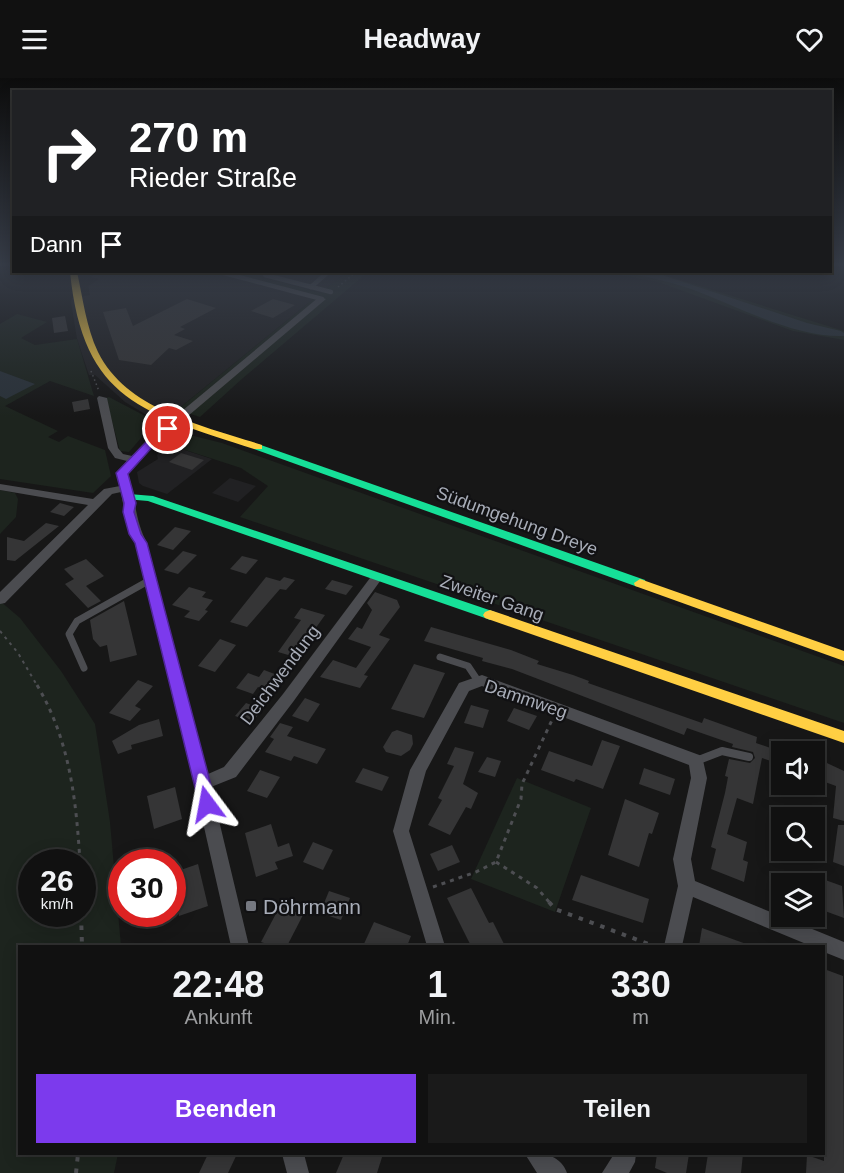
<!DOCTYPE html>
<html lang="de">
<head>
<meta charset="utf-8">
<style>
  :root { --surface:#111; --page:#1a1a1a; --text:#f1f3f6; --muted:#9c9d9f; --line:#303131; --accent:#7c3aed }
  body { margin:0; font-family:Helvetica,sans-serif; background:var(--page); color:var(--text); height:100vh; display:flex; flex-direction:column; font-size:22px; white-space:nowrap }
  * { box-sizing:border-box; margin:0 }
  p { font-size:20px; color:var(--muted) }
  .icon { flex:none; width:33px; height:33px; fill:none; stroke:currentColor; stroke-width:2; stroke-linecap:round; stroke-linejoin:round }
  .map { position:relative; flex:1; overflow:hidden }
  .details { position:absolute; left:18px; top:867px; width:807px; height:210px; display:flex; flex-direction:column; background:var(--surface); border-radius:0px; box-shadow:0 3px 15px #0003,0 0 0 2px var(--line) }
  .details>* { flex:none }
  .top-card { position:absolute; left:12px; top:12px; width:820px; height:183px; border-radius:0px; box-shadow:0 3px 15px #0003,0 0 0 2px var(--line); background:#202124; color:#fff; overflow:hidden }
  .buttons { position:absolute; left:771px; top:663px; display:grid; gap:12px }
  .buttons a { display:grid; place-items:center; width:54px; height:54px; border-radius:0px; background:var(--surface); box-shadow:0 3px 15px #0003,0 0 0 2px var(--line); font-size:30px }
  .speed { position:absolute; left:18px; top:771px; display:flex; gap:12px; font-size:30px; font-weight:700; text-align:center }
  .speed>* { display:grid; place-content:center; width:78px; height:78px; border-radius:50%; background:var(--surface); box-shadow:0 3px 15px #0003,0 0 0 2px var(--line); line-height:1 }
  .speed small { font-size:15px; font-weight:400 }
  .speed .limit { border:9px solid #d22; background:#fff; color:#111 }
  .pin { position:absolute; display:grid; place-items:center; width:51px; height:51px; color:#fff; margin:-26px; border:3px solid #fff; border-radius:50%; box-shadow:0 2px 6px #0007 }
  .me { position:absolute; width:66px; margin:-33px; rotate:347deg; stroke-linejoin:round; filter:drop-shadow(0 0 4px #0008) }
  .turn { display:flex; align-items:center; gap:21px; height:126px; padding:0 18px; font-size:27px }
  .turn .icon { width:78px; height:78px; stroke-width:2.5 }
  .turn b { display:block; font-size:42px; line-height:51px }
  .then { display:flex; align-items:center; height:57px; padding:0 18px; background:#0003; gap:12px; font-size:22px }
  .eta { display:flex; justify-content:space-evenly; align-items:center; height:102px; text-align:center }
  .eta b { font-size:36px; font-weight:700; line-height:42px }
  .primary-button { display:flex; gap:12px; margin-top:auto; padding:12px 18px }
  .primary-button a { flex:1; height:69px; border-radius:0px; background:var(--accent); color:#fff; font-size:24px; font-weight:700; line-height:69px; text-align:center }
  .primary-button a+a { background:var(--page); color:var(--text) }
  header { display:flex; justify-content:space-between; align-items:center; height:78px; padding:0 18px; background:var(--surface); font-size:27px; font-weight:700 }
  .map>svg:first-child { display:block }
</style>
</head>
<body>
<header><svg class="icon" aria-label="menu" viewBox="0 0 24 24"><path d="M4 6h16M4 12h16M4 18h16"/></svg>Headway<svg class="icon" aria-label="heart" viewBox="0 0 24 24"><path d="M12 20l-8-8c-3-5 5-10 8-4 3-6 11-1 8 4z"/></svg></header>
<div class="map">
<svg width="844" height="1095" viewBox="0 0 844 1095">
  <rect width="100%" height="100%" fill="#171717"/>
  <g fill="#212123">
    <polygon points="100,194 228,194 317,218 182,328 172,330 155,342 125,324 95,297 89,297 77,261 71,224 72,220 90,217 88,208 99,201 90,199"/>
    <polygon points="243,194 346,194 321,215"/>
    <polygon points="167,366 212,381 167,416 143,408 139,405 137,394 158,381 157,377"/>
    <polygon points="230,400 256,408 238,424 212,415"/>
  </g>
  <g fill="#1d241e" fill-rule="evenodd">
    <polygon points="228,194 243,194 321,215 346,194 368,194 243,300 200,339 172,330 182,328 317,218"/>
    <polygon points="605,194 655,194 844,253 844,262 793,253 658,204"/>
    <polygon points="17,236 47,244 21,260 35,267 77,261 94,318 50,303 5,328 58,353 48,359 59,364 68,358 105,372 111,398 93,415 0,401 0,246"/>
    <polygon points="109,319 149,340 147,353 129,374 120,373 106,320"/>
    <polygon points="186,356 222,365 844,588 844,645 240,439 268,408 241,390 167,366 174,360"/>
    <polygon points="0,412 15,415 18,421 16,439 0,456"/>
    <path d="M0,523L20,540L61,593L95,646L110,744L121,868H20V1076H118L114,1095H0ZM32,784H82V836H32Z"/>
    <polygon points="517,700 591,730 555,834 471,801"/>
  </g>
  <g fill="#2a3239">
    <path d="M620,194H645L662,197L807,245L841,253L844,255V258C795,260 737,228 691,211C668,203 644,198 620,194Z"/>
    <polygon points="0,293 35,306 6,321 0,318"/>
  </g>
  <g fill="#353536">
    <polygon points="187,221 216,230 180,249 185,251 174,257 193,263 176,272 169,270 151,287 119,282 103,234 126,230 133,248"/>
    <polygon points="273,221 295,227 273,240 251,233"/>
    <polygon points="65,238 68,253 54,255 52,240"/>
    <polygon points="88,321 90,331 74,334 72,324"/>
    <polygon points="181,375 204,382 192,392 169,384"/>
    <polygon points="60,425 74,429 64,438 50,434"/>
    <polygon points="46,445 59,448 15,483 7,482 7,459 24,463"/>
    <polygon points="175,449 191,453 173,472 157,467"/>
    <polygon points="183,473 197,477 178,496 164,492"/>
    <polygon points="242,478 258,482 246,496 230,491"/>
    <polygon points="86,481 104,498 86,508 101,523 88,530 65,506 74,501 64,491"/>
    <polygon points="266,499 280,503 284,499 295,502 286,512 280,511 247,549 230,544"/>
    <polygon points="332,502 353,508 346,517 325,511"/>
    <polygon points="189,509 206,514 202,519 213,522 205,532 208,533 199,543 184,539 190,533 172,527"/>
    <polygon points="375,514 397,522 400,529 379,557 390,561 364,597 368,598 360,610 320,599 333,582 356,590 371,569 348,561 357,549 362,551 372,532 367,525"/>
    <polygon points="124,523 137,577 110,584 107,567 100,569 93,561 90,542"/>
    <polygon points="301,530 325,537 295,579 278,574 301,542 294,540"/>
    <polygon points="431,549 511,572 539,583 537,586 573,597 589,603 588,605 702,645 704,640 757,659 756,665 782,674 782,687 762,680 753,726 737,720 727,756 747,764 743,782 748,784 744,804 711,791 716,771 711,769 725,715 728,699 725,698 729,681 750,685 755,680 753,674 732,669 733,666 687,650 684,657 512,591 482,583 483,580 424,563"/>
    <polygon points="220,561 236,567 215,594 198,588"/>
    <polygon points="414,586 445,595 424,640 391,631"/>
    <polygon points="264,592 280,598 269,613 258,609 253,616 236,610 248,595 259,599"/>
    <polygon points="138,602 153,608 135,628 141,631 130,643 109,635"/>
    <polygon points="305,620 320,626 308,644 292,638"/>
    <polygon points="246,625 262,631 253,644 235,638"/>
    <polygon points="471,627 489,632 483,650 464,645"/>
    <polygon points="514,630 537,638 529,652 507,643"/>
    <polygon points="159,641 163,658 131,667 132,671 118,676 112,663 139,647"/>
    <polygon points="280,645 293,649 287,658 326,671 317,686 294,678 291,683 265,674 274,661 270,659"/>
    <polygon points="397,652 412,657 413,666 410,672 401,678 386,674 383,669 392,654"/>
    <polygon points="602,662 620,668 603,711 576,701 574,704 541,692 549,673 592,688"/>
    <polygon points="455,669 474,674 463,706 478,715 471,731 466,729 450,757 428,747 442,722 438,720 454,688 447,686"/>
    <polygon points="487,679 501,683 495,699 478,694"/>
    <polygon points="814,679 844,693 844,743 833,740 836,708 814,700"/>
    <polygon points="363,690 389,699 382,713 355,704"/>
    <polygon points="644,690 675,701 670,717 639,706"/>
    <polygon points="260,692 280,699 267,720 247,713"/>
    <polygon points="175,709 182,741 154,751 147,718"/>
    <polygon points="625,721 659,735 652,756 649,755 639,789 608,777"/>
    <polygon points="271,746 278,769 289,765 293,778 275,784 278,791 256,799 245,755"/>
    <polygon points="838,747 844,747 844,788 833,784"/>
    <polygon points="313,764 333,772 323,792 303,784"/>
    <polygon points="452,767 460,784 438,793 430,776"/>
    <polygon points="198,786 208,828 179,838 172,795"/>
    <polygon points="581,797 649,821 643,845 572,822"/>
    <polygon points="814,798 842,808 844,840 814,829"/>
    <polygon points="471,810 489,845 493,844 505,868 471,868 447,820"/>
    <polygon points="329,813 350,820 341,842 320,835"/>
    <polygon points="280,828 303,837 287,868 273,868 261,864"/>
    <polygon points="374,844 411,858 407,868 363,868"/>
    <polygon points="702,850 749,867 749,868 699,868"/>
    <polygon points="824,891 843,898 844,1095 806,1095 807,1077 824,1083"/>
    <polygon points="208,1076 237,1076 228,1095 199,1095"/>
    <polygon points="344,1076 383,1076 377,1095 336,1095"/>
    <polygon points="657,1076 689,1076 686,1095 667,1095 655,1090"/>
    <polygon points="708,1076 743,1076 741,1095 705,1095"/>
  </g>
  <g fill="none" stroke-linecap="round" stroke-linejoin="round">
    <g stroke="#4d4e52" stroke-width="1.5" stroke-dasharray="1.5 3" stroke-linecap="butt">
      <polyline points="338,209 356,194"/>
      <polyline points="91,293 99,313"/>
    </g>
    <polyline stroke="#4d4e52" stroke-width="2" stroke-dasharray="3 4.5" stroke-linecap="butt" points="0,553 18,575 38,609"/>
    <g stroke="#4d4e52" stroke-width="3" stroke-dasharray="4 5" stroke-linecap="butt">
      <path d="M37,607C70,663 76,721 80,784"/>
      <polyline points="496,784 537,810 550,825"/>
      <polyline points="433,809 476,794 496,784 521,721 522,706 552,642"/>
    </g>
    <g stroke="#4d4e52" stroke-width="4" stroke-dasharray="4.5 7" stroke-linecap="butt">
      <polyline points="549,824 555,831 654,868"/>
      <polyline points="81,836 82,868"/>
      <polyline points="76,1095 78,1076"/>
    </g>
    <g stroke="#4b4c50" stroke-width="4.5">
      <polyline points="174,194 182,194"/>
      <polyline points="220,194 322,221"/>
      <polyline points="266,194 265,197 331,214"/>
      <polyline points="311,209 327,195"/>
    </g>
    <g stroke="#4b4c50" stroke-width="7">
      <polyline points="440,579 468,588 478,603"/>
      <polyline points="84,590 69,556 77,543 150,502"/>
    </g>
    <polyline stroke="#4b4c50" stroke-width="8" points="696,683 722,673 749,679"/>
    <g fill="#4b4c50" fill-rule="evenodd">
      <path d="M319,219L326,221L155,366L128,395C135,418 135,443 147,465L208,696L224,689L283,616L373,496H381L383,499L293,624L236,699L211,709L249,868H231L194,705L135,465L127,449L121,414L112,416L5,525L0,526V514L88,427L0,412V406L93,421L104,411L120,408L117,395L127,383L115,380L108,370L97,320L99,318L107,320L118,370L123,376L132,378L147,362Z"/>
      <polygon points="482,597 702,678 707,700 691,781 695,803 844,864 844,882 824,874 824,868 811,868 693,819 682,868 664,868 678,808 673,781 691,700 689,687 482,608 469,613 426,693 409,753 445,868 427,868 393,753 410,692 459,605"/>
      <polygon points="282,1076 304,1076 309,1095 287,1095"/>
      <path d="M525,1076C542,1074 560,1076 567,1095H537Z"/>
      <polygon points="614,1076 636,1076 635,1084 629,1095 602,1095"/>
    </g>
    <g fill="#16e098" fill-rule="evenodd">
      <polygon points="258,366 645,502 646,505 640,509 635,508 254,371 254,367"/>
      <polygon points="129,416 153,418 495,534 497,537 490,542 485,540 148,423 125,421 125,417"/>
    </g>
    <g fill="#ffcf43" fill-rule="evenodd">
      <path d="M70,194H77C83,220 86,249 98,274C127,333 205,348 262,367V371H254C145,335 83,324 70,194Z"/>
      <polygon points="640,501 844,573 844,583 635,508 634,505"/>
      <polygon points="490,532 844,653 844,665 485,540 483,537 485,534"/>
    </g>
  </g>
  <linearGradient id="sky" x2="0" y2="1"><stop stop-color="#0d0d0d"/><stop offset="0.55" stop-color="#363c47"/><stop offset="1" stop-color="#363c47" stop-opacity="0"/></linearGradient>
  <rect width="844" height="339" fill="url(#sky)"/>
  <polygon fill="#7c3aed" stroke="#51269a" stroke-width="1.5" points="168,348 173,351 171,353 155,366 128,396 136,425 134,434 141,456 147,465 216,726 213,731 207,734 201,731 199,726 135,465 129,456 123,434 124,425 116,395 148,362"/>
  <rect fill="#757880" stroke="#111113" stroke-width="2" x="245" y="822" width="12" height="12" rx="3"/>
  <g text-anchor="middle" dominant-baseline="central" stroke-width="4.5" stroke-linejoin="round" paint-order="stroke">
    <g font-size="18" fill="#a8adb8" stroke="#111113">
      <text transform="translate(517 443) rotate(20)">Südumgehung Dreye</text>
      <text transform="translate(492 520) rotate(19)">Zweiter Gang</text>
      <text transform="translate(280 597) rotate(-53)">Deichwendung</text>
      <text transform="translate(526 621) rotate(19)">Dammweg</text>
    </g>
    <g font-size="21" fill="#a8adb8" stroke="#111113" text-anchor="start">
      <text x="263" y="828">Döhrmann</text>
    </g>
  </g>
</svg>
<div class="buttons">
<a><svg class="icon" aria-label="sound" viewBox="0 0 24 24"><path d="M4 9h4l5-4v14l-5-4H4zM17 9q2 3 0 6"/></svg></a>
<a><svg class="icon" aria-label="search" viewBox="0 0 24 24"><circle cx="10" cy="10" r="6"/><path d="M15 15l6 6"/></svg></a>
<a><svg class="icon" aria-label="layers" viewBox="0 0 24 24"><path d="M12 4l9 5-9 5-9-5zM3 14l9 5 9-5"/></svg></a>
</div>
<div class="speed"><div>26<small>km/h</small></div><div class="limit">30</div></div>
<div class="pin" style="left:168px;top:351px;background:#d93025"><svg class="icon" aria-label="arrive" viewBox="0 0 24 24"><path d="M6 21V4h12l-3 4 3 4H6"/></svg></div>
<svg class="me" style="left:207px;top:726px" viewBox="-20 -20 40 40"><path d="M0-17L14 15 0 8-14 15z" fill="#7c3aed" stroke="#fff" stroke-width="4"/></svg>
<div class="top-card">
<div class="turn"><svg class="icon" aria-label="right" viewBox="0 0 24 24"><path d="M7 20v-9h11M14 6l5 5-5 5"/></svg><div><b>270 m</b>Rieder Straße</div></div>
<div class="then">Dann<svg class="icon" aria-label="arrive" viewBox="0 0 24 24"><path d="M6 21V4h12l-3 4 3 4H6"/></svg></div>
</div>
<section class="details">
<div class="eta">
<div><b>22:48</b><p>Ankunft</p></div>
<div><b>1</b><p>Min.</p></div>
<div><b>330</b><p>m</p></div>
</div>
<div class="primary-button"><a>Beenden</a><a>Teilen</a></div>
</section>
</div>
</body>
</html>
